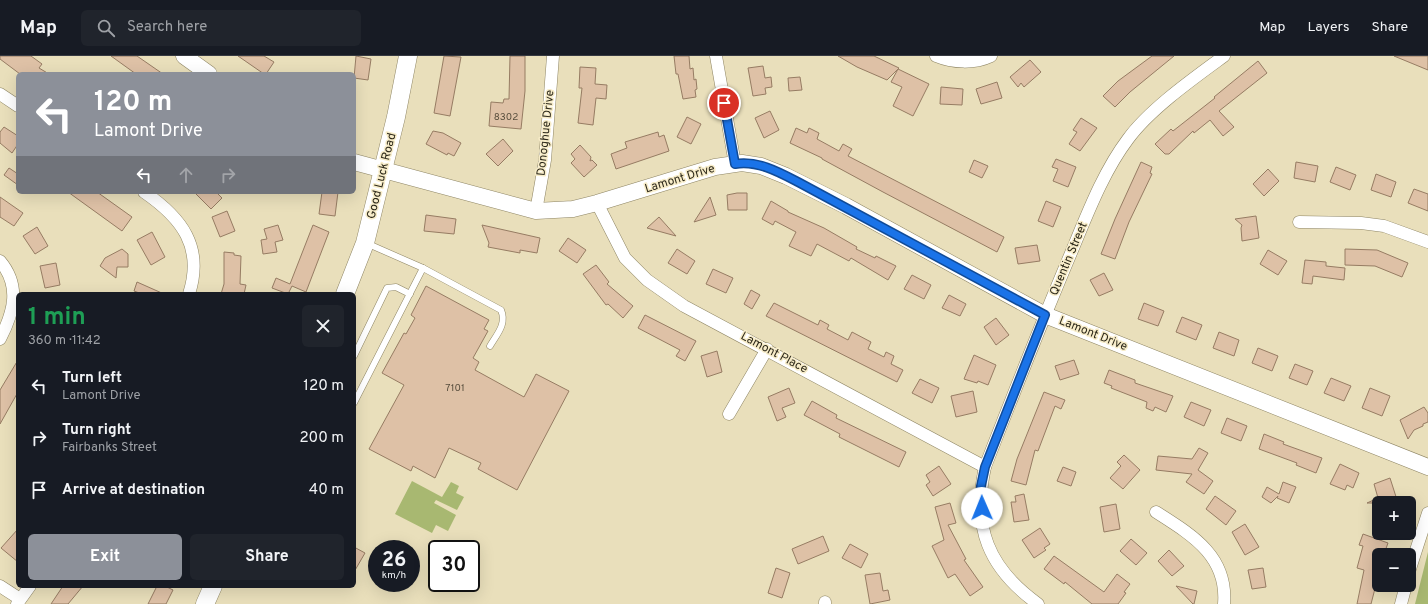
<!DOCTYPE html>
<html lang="en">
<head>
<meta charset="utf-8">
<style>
  :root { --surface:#171b24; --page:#20242c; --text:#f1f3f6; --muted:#9ea1a6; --line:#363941; --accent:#8c9099 }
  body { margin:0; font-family:Overpass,sans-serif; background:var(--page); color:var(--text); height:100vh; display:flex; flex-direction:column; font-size:15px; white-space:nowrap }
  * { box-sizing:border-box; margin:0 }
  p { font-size:13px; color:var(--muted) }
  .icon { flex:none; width:22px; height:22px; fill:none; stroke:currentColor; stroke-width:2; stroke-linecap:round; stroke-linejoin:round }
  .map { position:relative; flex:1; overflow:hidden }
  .side { position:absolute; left:16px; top:236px; width:340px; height:296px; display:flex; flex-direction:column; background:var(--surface); border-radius:6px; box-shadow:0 4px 16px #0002 }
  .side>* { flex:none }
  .guide { position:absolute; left:16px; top:16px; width:340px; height:122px; border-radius:6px; box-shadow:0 4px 16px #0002; background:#8c9099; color:#fff; overflow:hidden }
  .controls { position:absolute; left:1372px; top:440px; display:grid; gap:8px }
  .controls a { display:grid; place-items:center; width:44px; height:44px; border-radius:6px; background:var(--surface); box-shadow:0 4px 16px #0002; font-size:20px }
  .speed { position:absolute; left:368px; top:484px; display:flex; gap:8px; font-size:20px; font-weight:700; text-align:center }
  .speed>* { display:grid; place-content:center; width:52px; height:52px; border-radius:50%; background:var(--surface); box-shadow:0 4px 16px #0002; line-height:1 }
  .speed small { font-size:10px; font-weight:400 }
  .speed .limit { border:2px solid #111; border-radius:6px; background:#fff; color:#111 }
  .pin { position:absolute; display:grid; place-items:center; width:34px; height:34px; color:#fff; margin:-17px; border:2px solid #fff; border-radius:50%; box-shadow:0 1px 4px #0007 }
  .me { position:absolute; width:44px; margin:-22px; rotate:359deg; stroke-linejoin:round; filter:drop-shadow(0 0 3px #0008) }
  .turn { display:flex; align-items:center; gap:14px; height:84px; padding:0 12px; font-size:18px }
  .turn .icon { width:52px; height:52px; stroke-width:2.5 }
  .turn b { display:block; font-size:28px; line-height:34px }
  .lanes { display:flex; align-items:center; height:38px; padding:0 12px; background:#0003; justify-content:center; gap:20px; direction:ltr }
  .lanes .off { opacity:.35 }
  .round { display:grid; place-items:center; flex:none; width:42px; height:42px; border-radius:6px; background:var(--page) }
  .summary { display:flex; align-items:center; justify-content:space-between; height:68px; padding:0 12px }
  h1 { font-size:24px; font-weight:700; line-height:30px; color:#1e9e55 }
  .primary-button { display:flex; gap:8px; margin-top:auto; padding:8px 12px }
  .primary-button a { flex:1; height:46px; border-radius:6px; background:var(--accent); color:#fff; font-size:16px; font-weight:700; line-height:46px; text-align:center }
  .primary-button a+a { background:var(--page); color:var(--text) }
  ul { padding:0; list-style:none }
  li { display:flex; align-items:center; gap:12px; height:52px; padding:0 12px }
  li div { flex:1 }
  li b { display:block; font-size:15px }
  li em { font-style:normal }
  header { display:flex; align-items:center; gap:24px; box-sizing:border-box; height:56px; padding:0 20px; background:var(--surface); border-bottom:1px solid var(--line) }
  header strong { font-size:19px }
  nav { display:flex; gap:22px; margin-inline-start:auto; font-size:14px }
  .search { width:280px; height:36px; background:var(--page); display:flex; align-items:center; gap:10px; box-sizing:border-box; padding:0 14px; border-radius:6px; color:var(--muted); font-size:15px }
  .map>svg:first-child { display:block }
</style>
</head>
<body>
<header>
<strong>Map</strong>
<div class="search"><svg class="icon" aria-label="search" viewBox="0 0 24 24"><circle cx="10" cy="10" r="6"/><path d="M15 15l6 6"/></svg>Search here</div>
<nav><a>Map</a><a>Layers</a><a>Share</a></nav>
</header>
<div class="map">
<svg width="1428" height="548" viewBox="0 0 1428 548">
  <rect width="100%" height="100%" fill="#e9dfbb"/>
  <g fill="#a8b871">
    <polygon points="412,425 442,441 451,426 459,430 456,437 464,441 457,454 436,444 434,447 456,459 448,475 436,469 432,477 395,458"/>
    <polygon points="1428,496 1428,548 1415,548"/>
  </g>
  <g fill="#dec1a6" stroke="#967c63">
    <polygon points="0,0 31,0 42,8 39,12 49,18 20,18 0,3"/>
    <polygon points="111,0 137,0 163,18 136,18"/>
    <polygon points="238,0 264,0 274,6 266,18 264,18"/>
    <polygon points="356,0 371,3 368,24 354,22"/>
    <polygon points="444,0 461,1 450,60 434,57"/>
    <polygon points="510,0 525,0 525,35 521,73 489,70 491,46 503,47 504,43 509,43"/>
    <polygon points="674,0 689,0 690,13 693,12 694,24 696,23 697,33 695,34 696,41 683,43 678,18 676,18"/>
    <polygon points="838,0 874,0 899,12 887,24 857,11"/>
    <polygon points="1152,0 1174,0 1130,36 1115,51 1103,40 1118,25"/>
    <polygon points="1394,0 1428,0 1428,14"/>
    <polygon points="1030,4 1041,16 1024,31 1021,27 1018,31 1010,21"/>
    <polygon points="1258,5 1267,17 1219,55 1234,71 1223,80 1210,64 1194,77 1193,75 1169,98 1165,98 1155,88 1171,73 1173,75 1215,42 1214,41"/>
    <polygon points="763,10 765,22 771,21 772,31 765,32 766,38 753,40 748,12"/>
    <polygon points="580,11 596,12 595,28 607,29 606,43 596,42 593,69 578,67 582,32 579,32"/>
    <polygon points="898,13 929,28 913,60 893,50 902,31 891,26"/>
    <polygon points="800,21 802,34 789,35 788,22"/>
    <polygon points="997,26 1002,42 981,48 976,33"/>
    <polygon points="941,31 963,33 962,49 940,48"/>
    <polygon points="770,55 779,74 764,82 755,62"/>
    <polygon points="687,61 701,68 691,88 677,81"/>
    <polygon points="1081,62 1097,72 1080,95 1069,88 1077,76 1073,74"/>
    <polygon points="4,71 18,80 18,88 12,97 0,87 0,76"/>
    <polygon points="796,72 807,77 809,72 819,77 817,83 839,95 843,88 852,93 848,100 1004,181 997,196 883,136 822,103 822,102 790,87"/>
    <polygon points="433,75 443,77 461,87 454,100 448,97 447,99 426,88"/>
    <polygon points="658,76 659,81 664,79 669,95 616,113 611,98 627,92 625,86"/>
    <polygon points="503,83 513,95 498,110 486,98"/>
    <polygon points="580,89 591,101 590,105 592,104 597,109 584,121 571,107 575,103 571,98"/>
    <polygon points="1056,103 1076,111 1068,131 1053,125 1058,113 1052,111"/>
    <polygon points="974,104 988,110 982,122 969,116"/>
    <polygon points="1141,106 1152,111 1150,117 1152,118 1129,166 1115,203 1101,198 1115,163"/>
    <polygon points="1296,106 1318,110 1315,126 1294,122"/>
    <polygon points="1336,111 1356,119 1350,134 1330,126"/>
    <polygon points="9,112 18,118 18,129 4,119"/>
    <polygon points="1268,113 1279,125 1264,140 1253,128"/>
    <polygon points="1376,118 1396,126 1391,141 1371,134"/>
    <polygon points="1414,133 1428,138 1428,155 1408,147"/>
    <polygon points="68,136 97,136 132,161 122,175"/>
    <polygon points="194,136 216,136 222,142 211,153"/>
    <polygon points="322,136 338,136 335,160 319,158"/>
    <polygon points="737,137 747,137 747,154 728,154 727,139"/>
    <polygon points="0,141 23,157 14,170 0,161"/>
    <polygon points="710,141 716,159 694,166"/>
    <polygon points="771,145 788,155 788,156 824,172 857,191 856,193 875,202 876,200 896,210 888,224 851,202 849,205 817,188 811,200 789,190 796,176 775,165 773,169 762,163"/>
    <polygon points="1046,145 1061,151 1053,171 1038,165"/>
    <polygon points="227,155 235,175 220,181 212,161"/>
    <polygon points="426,159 456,163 454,178 424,175"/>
    <polygon points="1256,160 1259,182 1242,185 1241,172 1242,169 1235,163"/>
    <polygon points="659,161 676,180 647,172"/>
    <polygon points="278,169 283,184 275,186 277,196 263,198 261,184 267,183 264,173"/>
    <polygon points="313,169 329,176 306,236 292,230 288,238 272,232 276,222 290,228"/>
    <polygon points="482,169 540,182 537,197 520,194 520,197 488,191 489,187"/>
    <polygon points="37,171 48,190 35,198 23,180"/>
    <polygon points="152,176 165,201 151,209 137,184"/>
    <polygon points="568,182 586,194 577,207 559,195"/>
    <polygon points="1037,189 1040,205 1018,208 1015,192"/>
    <polygon points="122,193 128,198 128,211 117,211 116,222 100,210 105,202"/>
    <polygon points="677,193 695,205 687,218 668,207"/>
    <polygon points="1345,193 1377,194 1408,207 1402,221 1375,210 1345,209"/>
    <polygon points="1268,194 1287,205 1278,219 1260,208"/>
    <polygon points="224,196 234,197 234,199 241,200 240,228 246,229 244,238 221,238 224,228"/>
    <polygon points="1305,204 1326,206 1326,210 1345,212 1344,224 1313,220 1312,228 1302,227"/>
    <polygon points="56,207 60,229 45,232 40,210"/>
    <polygon points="596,209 609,226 607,228 633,250 623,262 608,248 606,249 583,218"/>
    <polygon points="713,213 733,222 726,237 706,228"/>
    <polygon points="1104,217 1113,234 1099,240 1090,224"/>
    <polygon points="912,219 931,229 924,243 904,233"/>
    <polygon points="137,226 164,238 142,238 134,235"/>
    <polygon points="426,230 489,264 484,273 488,275 473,302 479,306 475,314 524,341 536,318 569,335 517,434 478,413 481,407 449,392 435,422 413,410 411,415 369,393 404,329 382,317 404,277 406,278 415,262 411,259"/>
    <polygon points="751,234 760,239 752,253 744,248"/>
    <polygon points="949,239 966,248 960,260 942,252"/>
    <polygon points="774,247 818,269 820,264 829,269 827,273 848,284 852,276 871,286 868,293 884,301 886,296 894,300 891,308 903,314 897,326 766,260"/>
    <polygon points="1144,247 1164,255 1158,270 1138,263"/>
    <polygon points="645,259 696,285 685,305 676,300 680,294 638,272"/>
    <polygon points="1182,261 1202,269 1196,284 1176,276"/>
    <polygon points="996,262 1009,279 996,289 984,271"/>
    <polygon points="1219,276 1239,284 1234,300 1213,292"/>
    <polygon points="1258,292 1278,300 1272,315 1252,307"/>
    <polygon points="717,295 722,316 707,321 701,300"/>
    <polygon points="974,299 996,309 988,329 978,325 977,327 964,323"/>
    <polygon points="18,304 18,336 0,368 0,334"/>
    <polygon points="1074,304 1079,318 1060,324 1055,310"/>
    <polygon points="1295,308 1313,315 1307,329 1289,322"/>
    <polygon points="1109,314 1135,324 1135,327 1173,340 1166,356 1155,351 1153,355 1146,352 1147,346 1111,332 1112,330 1104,327"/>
    <polygon points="1331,322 1351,330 1344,345 1324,337"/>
    <polygon points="920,323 939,332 932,347 912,337"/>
    <polygon points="789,332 795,347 782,352 786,361 777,365 768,341"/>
    <polygon points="1370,332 1390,340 1382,360 1362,352"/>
    <polygon points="973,335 977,356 956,361 951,340"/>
    <polygon points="1044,336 1065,344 1061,353 1055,350 1038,395 1035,394 1026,429 1011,425 1017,403"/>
    <polygon points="812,345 837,359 836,362 906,396 899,411 839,381 840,378 804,359"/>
    <polygon points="1191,346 1211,354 1204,370 1184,361"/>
    <polygon points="1424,351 1428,357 1428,366 1423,368 1423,370 1414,374 1408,383 1400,364"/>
    <polygon points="1227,362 1247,370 1241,385 1221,377"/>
    <polygon points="1264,378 1284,386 1283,388 1322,402 1316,417 1296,409 1297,407 1259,393"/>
    <polygon points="1199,392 1208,397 1198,414 1213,425 1204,438 1186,426 1192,418 1156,414 1158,400 1192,403"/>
    <polygon points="1124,399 1140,414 1123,433 1110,422 1121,410 1117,406"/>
    <polygon points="1340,408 1359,417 1353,432 1347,429 1345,434 1330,428"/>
    <polygon points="939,410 951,428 933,440 926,429 930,426 926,419"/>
    <polygon points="1063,411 1076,416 1071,430 1057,425"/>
    <polygon points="1390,422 1398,447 1367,447 1378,442 1374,428"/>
    <polygon points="1283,426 1296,431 1289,447 1277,442 1278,440 1271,447 1262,441 1267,431 1279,438"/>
    <polygon points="1024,438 1029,464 1014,466 1011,446 1016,446 1015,440"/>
    <polygon points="1215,440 1236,455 1226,469 1206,453"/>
    <polygon points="950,447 956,467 948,469 966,503 964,504 983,531 970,540 955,518 948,522 932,490 944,484 935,451"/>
    <polygon points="1116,448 1120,473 1104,476 1100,451"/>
    <polygon points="1245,468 1259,491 1245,499 1232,476"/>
    <polygon points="1040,472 1050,488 1044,492 1046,494 1034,502 1022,484"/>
    <polygon points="18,473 18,506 1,492"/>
    <polygon points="1363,478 1388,487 1384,498 1379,497 1379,517 1371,548 1357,548 1364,514 1357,512 1363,490 1359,489"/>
    <polygon points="823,480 829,495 798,508 792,493"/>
    <polygon points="1131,483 1147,497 1136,509 1120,495"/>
    <polygon points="850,488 868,498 861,512 842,502"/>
    <polygon points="354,491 365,497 354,516"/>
    <polygon points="1169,494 1184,510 1172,520 1158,505"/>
    <polygon points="1054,500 1104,536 1117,518 1130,528 1124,536 1126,537 1118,548 1092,548 1065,526 1064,528 1044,513"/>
    <polygon points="776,512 790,517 782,542 768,537"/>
    <polygon points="1263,512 1266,531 1252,533 1248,514"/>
    <polygon points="880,517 883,535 888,534 890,544 870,548 865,519"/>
    <polygon points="63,530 83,530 68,548 51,548"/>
    <polygon points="157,530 165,530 173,534 166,548 148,548"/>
    <polygon points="1176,530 1197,535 1194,548 1193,548"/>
  </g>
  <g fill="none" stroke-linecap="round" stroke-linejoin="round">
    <g stroke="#8e8564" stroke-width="7">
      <g id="service">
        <path d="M423,212L501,254C507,268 497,278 490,290"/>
        <polyline points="354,300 387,232 396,231 410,238"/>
        <polyline points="354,347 423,212 366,187"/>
      </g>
    </g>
    <g stroke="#8e8564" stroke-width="13">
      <g id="minor">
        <polyline points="716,0 735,108"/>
        <path d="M936,0C953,7 974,8 991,0"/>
        <polyline points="0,38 18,50"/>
        <path d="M144,136C182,162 204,191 189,238"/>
        <polyline points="597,147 625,202 647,224 684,250 985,411"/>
        <polyline points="536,155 545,104 553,0"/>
        <polyline points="1299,166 1361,167 1384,170 1428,186"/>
        <path d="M0,205C21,230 14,256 0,283"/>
        <polyline points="729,358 767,293"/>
        <path d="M1156,456C1192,479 1228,500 1224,548"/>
        <polyline points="1409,516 1428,457"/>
        <polyline points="0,530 20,543"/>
        <polyline points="17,548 30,530"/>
        <polyline points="825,548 825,546"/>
        <path d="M1038,548C988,512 972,471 985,411C1013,339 1041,268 1071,197C1087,159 1103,116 1128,83C1150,53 1194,22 1224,0"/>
        <polyline points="1401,548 1406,529"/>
      </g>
    </g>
    <g stroke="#8e8564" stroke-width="17">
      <g id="tertiary">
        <polyline points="184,0 209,18"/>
        <polyline points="354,106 536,155 573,153 597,147 715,111 742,107 761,110 786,120 846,150 1045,259 1428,411"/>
      </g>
    </g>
    <g stroke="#8e8564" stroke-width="19">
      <g id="secondary">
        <polyline points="345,238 365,187 396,61 408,0"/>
        <polyline points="205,548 213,530"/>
      </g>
    </g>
    <use href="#service" stroke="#fff" stroke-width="6"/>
    <use href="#minor" stroke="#fff" stroke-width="12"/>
    <use href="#tertiary" stroke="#fff" stroke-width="16"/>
    <use href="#secondary" stroke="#fff" stroke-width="18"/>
  </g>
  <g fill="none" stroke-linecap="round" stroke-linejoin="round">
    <g stroke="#114b97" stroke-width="10">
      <path id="route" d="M724,47L735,108C757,104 779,116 798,126L1045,259L985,411L981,430L982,452"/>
    </g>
    <use href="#route" stroke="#1a73e8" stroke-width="7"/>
  </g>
  <g text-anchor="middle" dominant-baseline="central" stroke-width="3" stroke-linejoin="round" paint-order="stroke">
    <g font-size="10" fill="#584e3d">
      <text x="506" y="61">8302</text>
      <text x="455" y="332">7101</text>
    </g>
    <g font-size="12" fill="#2c281a" stroke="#f7ecc8">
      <text transform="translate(546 77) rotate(-84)">Donoghue Drive</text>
      <text transform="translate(382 120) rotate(-76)">Good Luck Road</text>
      <text transform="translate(680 123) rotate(-17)">Lamont Drive</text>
      <text transform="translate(1069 203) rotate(-67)">Quentin Street</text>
      <text transform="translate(1093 278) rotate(22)">Lamont Drive</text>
      <text transform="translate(774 297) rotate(28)">Lamont Place</text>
    </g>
  </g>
</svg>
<div class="controls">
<a>+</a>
<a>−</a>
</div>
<div class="speed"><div>26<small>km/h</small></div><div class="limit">30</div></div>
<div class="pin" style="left:724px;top:47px;background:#d93025"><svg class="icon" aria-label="arrive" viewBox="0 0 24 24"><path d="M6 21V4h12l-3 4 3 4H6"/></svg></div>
<svg class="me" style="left:982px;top:452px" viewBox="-20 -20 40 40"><circle r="19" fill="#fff"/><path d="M0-13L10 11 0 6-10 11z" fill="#1a73e8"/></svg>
<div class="guide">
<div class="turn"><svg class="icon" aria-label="left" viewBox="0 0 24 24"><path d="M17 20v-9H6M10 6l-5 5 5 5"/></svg><div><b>120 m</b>Lamont Drive</div></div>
<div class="lanes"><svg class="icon" aria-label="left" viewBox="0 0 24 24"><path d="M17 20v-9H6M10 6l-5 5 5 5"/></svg><svg class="icon off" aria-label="ahead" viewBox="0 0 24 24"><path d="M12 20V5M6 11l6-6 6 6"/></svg><svg class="icon off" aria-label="right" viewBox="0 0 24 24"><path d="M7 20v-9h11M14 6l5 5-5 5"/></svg></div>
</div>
<section class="side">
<div class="summary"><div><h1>1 min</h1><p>360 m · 11:42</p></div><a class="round"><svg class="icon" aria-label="close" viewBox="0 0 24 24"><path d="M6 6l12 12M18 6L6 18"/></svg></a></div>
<ul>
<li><svg class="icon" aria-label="left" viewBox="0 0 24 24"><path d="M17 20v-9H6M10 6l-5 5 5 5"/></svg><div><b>Turn left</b><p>Lamont Drive</p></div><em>120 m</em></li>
<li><svg class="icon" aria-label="right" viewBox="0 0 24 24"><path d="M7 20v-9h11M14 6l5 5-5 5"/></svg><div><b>Turn right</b><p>Fairbanks Street</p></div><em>200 m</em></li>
<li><svg class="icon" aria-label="arrive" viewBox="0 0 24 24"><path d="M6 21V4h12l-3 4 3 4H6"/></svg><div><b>Arrive at destination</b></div><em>40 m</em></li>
</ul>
<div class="primary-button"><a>Exit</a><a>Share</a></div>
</section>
</div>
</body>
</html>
